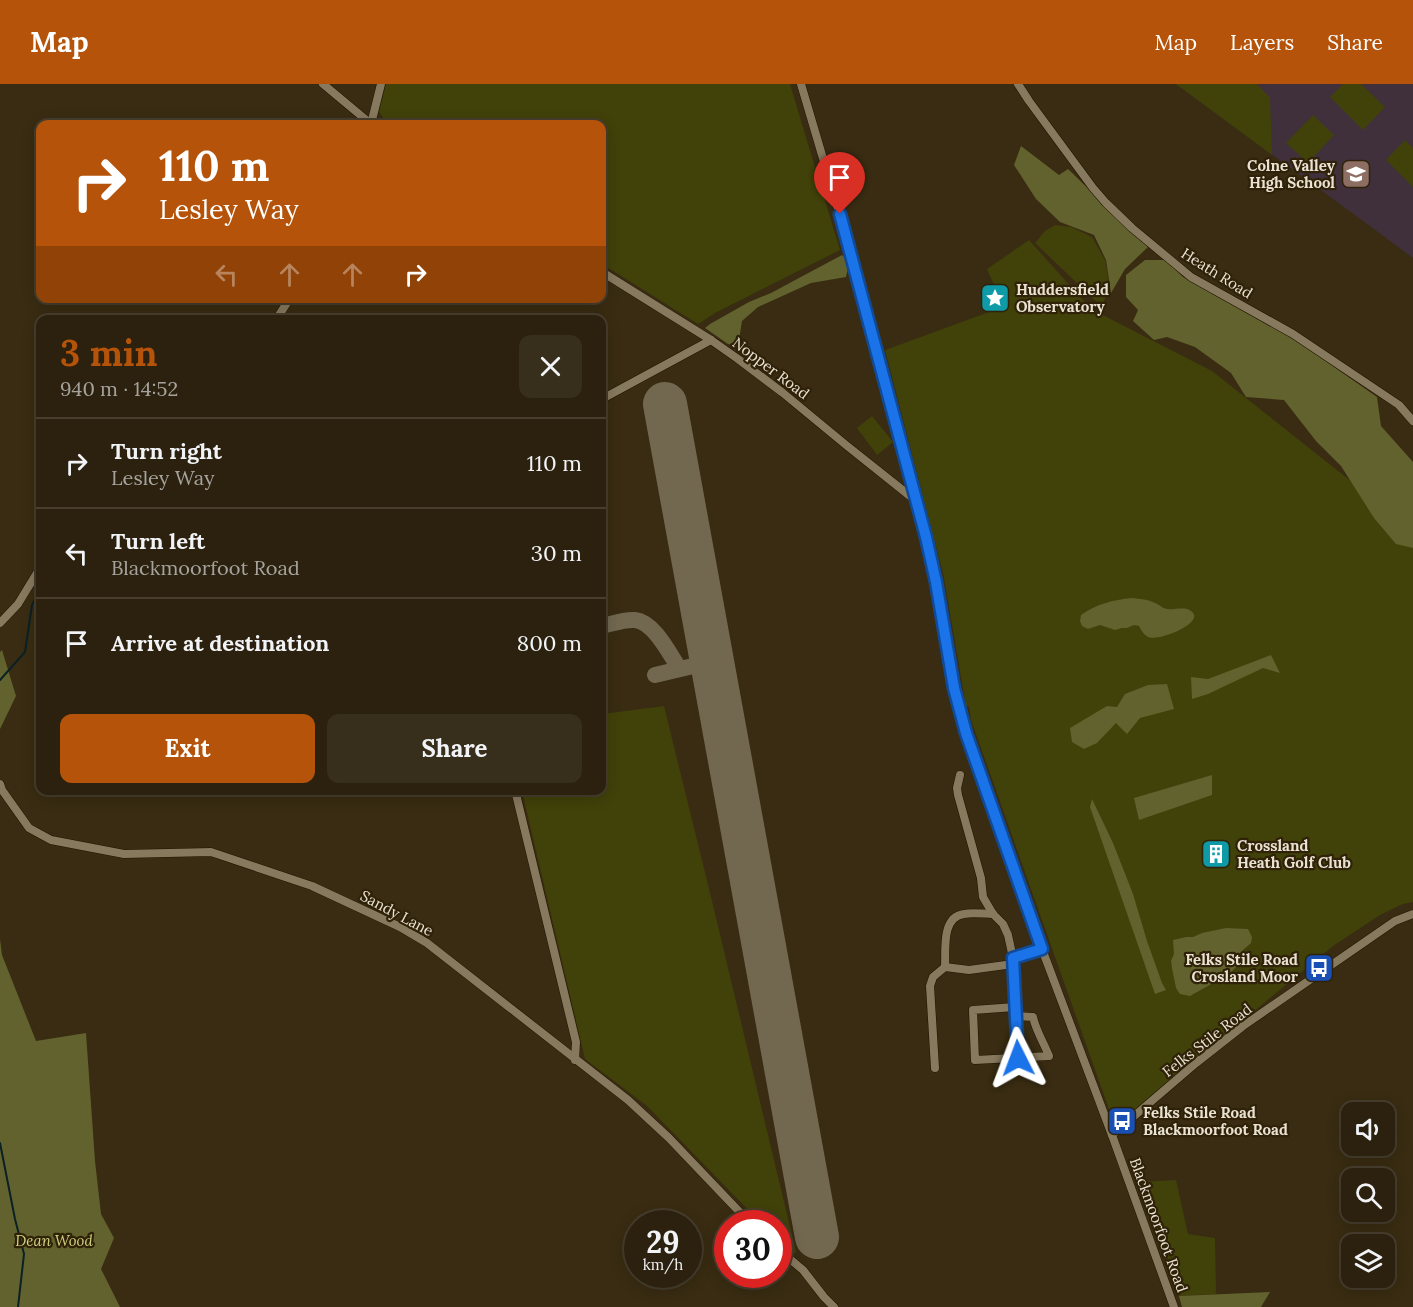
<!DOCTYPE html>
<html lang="en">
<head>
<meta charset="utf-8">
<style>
  :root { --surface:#2b210e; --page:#372e1c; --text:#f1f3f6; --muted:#a6a39e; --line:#473e2e; --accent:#b45309 }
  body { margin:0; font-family:Lora,serif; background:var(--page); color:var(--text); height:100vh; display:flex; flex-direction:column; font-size:22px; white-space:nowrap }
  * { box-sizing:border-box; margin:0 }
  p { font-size:20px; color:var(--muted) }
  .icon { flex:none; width:33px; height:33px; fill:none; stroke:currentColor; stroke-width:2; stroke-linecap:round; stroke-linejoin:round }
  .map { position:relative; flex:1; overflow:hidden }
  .sheet { position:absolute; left:36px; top:231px; width:570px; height:480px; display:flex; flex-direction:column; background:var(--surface); border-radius:12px; box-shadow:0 3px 15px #0003,0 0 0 2px var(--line) }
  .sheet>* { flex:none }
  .top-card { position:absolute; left:36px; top:36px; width:570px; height:183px; border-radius:12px; box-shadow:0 3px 15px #0003,0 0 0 2px var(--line); background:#b45309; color:#fff; overflow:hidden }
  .tools { position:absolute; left:1341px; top:1018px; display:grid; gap:12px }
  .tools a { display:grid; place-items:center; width:54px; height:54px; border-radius:12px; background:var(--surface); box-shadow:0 3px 15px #0003,0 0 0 2px var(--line); font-size:30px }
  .speed { position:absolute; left:624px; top:1126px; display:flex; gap:12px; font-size:30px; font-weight:700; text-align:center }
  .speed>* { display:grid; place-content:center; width:78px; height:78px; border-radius:50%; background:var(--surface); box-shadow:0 3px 15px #0003,0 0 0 2px var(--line); line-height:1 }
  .speed small { font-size:15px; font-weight:400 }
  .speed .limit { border:9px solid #d22; background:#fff; color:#111 }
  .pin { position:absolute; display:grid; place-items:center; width:51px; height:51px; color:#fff; margin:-62px -26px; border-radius:50% 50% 50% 0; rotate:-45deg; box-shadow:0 0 6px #0007 }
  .pin .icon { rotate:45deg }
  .me { position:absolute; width:66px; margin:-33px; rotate:357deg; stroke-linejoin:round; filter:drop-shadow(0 0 4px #0008) }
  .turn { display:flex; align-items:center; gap:21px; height:126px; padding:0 24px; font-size:27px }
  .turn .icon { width:78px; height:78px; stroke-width:2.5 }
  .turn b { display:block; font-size:42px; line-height:51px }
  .lanes { display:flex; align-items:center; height:57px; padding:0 24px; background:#0003; justify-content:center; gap:30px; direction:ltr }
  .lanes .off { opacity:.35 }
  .round { display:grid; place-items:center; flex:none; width:63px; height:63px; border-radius:12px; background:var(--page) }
  .summary { display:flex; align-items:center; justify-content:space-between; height:102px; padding:0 24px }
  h1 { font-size:36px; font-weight:800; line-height:45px; color:var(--accent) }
  .action { display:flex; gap:12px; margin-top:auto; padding:12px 24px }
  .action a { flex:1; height:69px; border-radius:12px; background:var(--accent); color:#fff; font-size:24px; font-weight:800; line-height:69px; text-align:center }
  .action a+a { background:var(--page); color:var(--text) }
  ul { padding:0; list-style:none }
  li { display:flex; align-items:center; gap:18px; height:90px; padding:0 24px; border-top:2px solid var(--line) }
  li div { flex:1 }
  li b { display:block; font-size:22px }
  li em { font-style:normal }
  header { display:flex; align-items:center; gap:36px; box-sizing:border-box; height:84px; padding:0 30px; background:var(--accent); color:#fff }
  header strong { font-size:28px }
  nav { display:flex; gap:33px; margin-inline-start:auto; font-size:21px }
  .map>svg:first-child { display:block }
</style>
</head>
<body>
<header>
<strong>Map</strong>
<nav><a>Map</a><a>Layers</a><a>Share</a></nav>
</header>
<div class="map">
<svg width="1413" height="1223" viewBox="0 0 1413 1223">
  <rect width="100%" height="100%" fill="#392c12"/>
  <polygon fill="#40303c" points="1176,0 1413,0 1413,174 1359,134"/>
  <g fill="#41410a">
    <polygon points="386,0 790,0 840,166 715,229 698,240 602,180 602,40 388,40 379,28"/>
    <polygon points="1176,0 1257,0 1270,14 1272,71"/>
    <polygon points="1343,0 1361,0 1385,23 1363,46 1330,13"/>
    <polygon points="1313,31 1334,51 1308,79 1286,59"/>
    <polygon points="1405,56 1413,64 1413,103 1386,76"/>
    <polygon points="1055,141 1071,143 1092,153 1105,176 1110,205 1101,222 1035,159 1045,147"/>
    <polygon points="1029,156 1091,225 1212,287 1352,398 1413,455 1413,818 1403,820 1380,831 1333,862 1115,1042 971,636 969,623 966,622 943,489 885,266 1003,223 999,212 987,185"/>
    <polygon points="872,332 893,358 877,371 857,344"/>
    <polygon points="664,622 713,821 796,1168 794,1170 779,1156 778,1140 762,1140 647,1022 585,975 522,707 602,706 602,630"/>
    <polygon points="1176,1096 1188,1150 1215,1154 1216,1210 1179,1212 1138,1098"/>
  </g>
  <g fill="#61622d">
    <polygon points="1021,62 1059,91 1068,85 1148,163 1125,185 1111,209 1106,176 1094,151 1060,138 1036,115 1014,81"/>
    <polygon points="842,171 847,175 848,184 846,193 811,199 758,223 742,237 738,262 728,260 705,244 710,240 749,218 771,209"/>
    <polygon points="1145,176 1166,176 1183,193 1300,259 1377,313 1381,342 1413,378 1413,464 1396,460 1374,434 1341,382 1316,357 1284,316 1246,313 1231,289 1195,263 1167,253 1154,256 1133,237 1138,226 1126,213 1126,191"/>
    <path d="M1132,514C1140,515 1148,515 1155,519C1160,521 1163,525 1168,525C1175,526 1185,522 1191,527C1207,538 1159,558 1148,553C1144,551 1141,546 1139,542L1134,541L1127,544H1122L1115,546L1100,541L1088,545L1082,542L1080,537L1081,531C1096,520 1113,516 1132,514Z"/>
    <polygon points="2,566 16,612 0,645 0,568"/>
    <polygon points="1271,571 1280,589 1263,584 1208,610 1192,615 1191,593 1208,595"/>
    <polygon points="1167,600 1174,625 1140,634 1127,650 1116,639 1097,659 1084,665 1072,658 1070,644 1107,622 1117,623 1125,610 1148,601"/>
    <polygon points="1212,691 1212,711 1139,736 1134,714"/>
    <polygon points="1092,715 1113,759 1133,810 1147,857 1162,899 1166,906 1155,910 1090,723"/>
    <polygon points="1226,844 1248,845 1252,853 1251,859 1244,865 1241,869 1239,880 1229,890 1190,912 1180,910 1176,904 1172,884 1171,877 1174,870 1173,856 1186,853 1193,853 1202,849"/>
    <polygon points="0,855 2,871 36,957 86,949 95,1077 101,1130 114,1154 101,1185 120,1223 0,1223"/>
    <polygon points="1270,1208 1261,1223 1182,1223 1179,1212"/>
  </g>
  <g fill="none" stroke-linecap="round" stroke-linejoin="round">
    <g stroke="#0a2125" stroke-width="2">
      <polyline points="0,596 25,568 32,521 40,505"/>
      <polyline points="0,1059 15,1135 24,1170 18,1223"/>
    </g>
    <g stroke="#726850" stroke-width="16">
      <path d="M602,542C612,540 624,535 635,536C654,538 669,569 679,584"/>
      <polyline points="655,591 693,582 701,586 717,609"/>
    </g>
    <polyline stroke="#726850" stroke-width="44" points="665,320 817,1153"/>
    <g stroke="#201400" stroke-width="9">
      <g id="minor">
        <polyline points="323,0 371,40"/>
        <polyline points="801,0 856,186 926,453 936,498 954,604 967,649 1042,865 1112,1051 1174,1223"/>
        <polyline points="1018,0 1029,17 1093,104 1106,119 1132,144 1191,193 1293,250 1399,321 1413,337"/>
        <polyline points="371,40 381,0"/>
        <polyline points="602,188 711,256 738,275 783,309 846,361 915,416"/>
        <polyline points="276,236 290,214"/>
        <polyline points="602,315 711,256"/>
        <polyline points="0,539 18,520 40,484"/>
        <polyline points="960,691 957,704 958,711 981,794 983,813 993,830 1003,840 1008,851 1013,874 1018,974"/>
        <polyline points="0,700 2,706 29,744 51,756 124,770 211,768 312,802 400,843 427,859 628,1016 669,1054 751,1140"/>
        <polyline points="515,706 576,958 575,976"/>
        <polyline points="1013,874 1042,865"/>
        <path d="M945,883C946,866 941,833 964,830C973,828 984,830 993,830"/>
        <polyline points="945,883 969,886 1013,880"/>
        <path d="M1015,923L973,926L975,976L1049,972C1044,959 1036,947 1033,933L1016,932"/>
        <polyline points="935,984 930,902 933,893 945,883"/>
        <polyline points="1112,1051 1196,979 1243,942 1395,837 1413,830"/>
        <polyline points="778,1165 803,1186 824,1213 834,1223"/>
      </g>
    </g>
    <use href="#minor" stroke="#87795d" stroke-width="8"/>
  </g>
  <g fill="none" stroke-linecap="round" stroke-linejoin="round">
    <g stroke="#114b97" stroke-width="15">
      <polyline id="route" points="840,130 926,453 936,498 954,604 966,649 1042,865 1013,874 1018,974"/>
    </g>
    <use href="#route" stroke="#1a73e8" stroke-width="10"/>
  </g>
  <defs>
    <g id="school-square" transform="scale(1.5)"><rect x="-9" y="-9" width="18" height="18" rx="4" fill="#8d6e63" stroke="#2f2208"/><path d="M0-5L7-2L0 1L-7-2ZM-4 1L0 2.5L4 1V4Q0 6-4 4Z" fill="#fff"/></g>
    <g id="sight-square" transform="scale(1.5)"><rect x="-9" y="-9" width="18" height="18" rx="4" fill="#0f9aa8" stroke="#2f2208"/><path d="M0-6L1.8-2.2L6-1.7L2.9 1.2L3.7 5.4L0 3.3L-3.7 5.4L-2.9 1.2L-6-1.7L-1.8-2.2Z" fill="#fff"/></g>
    <g id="building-square" transform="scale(1.5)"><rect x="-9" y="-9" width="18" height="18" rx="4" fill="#0f9aa8" stroke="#2f2208"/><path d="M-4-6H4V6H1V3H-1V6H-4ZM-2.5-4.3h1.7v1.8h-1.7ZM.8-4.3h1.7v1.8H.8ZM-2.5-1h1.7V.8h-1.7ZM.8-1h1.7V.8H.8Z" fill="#fff"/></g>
    <g id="bus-square" transform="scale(1.5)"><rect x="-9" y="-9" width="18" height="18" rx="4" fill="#1a4fb4" stroke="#2f2208"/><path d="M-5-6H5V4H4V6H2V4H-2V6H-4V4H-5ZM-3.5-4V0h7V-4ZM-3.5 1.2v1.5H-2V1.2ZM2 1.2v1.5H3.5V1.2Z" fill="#fff"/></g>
  </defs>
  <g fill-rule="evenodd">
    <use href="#school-square" x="1356" y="90"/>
    <use href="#sight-square" x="995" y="214"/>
    <use href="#building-square" x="1216" y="770"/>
    <use href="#bus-square" x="1319" y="884"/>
    <use href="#bus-square" x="1122" y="1037"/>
  </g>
  <g text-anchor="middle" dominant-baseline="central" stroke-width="4.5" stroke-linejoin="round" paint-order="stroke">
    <g font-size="15" font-weight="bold" fill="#eae2d2" stroke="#2f2208" text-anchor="start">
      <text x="1335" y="81" text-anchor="end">Colne Valley<tspan x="1335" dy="17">High School</tspan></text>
      <text x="1016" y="205">Huddersfield<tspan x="1016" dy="17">Observatory</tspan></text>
      <text x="1237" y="761">Crossland<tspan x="1237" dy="17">Heath Golf Club</tspan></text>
      <text x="1298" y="875" text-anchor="end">Felks Stile Road<tspan x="1298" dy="17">Crosland Moor</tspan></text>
      <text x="1143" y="1028">Felks Stile Road<tspan x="1143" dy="17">Blackmoorfoot Road</tspan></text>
    </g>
    <g font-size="15" fill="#eae2d2" stroke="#2f2208">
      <text transform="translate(1217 189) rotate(32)">Heath Road</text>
      <text transform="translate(771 284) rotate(37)">Nopper Road</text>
      <text transform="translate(397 829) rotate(28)">Sandy Lane</text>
      <text transform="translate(1207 956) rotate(-38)">Felks Stile Road</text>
      <text transform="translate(1159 1141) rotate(70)">Blackmoorfoot Road</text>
    </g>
    <g font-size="15" font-style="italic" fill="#ced17f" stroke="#2f2208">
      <text x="54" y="1156">Dean Wood</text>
    </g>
  </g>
</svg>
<div class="tools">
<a><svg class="icon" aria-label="sound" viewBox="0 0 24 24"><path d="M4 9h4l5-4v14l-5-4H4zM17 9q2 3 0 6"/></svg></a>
<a><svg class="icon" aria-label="search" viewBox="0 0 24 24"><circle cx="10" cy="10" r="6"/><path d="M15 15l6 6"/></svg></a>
<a><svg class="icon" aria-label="layers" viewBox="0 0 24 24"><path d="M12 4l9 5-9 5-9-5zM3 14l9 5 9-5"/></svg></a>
</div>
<div class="speed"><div>29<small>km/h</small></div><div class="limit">30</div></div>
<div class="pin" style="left:840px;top:130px;background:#d93025"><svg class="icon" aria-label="arrive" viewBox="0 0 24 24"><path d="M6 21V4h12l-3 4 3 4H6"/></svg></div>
<svg class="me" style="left:1018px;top:974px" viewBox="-20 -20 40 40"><path d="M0-17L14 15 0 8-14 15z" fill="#1a73e8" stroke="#fff" stroke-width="4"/></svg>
<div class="top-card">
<div class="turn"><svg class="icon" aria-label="right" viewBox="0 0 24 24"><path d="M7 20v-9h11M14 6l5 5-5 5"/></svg><div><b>110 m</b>Lesley Way</div></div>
<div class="lanes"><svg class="icon off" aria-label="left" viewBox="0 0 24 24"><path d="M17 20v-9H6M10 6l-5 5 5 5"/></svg><svg class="icon off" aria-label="ahead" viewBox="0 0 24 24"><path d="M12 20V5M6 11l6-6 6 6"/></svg><svg class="icon off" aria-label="ahead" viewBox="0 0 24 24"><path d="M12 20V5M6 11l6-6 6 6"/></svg><svg class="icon" aria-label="right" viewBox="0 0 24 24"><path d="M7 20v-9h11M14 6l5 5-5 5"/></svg></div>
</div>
<section class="sheet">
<div class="summary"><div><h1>3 min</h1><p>940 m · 14:52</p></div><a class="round"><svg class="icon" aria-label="close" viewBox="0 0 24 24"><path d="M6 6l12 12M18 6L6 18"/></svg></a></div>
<ul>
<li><svg class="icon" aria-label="right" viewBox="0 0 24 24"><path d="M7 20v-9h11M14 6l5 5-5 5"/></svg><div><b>Turn right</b><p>Lesley Way</p></div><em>110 m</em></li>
<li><svg class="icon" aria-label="left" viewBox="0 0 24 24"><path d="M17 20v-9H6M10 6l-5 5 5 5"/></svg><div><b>Turn left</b><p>Blackmoorfoot Road</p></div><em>30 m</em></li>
<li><svg class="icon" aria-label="arrive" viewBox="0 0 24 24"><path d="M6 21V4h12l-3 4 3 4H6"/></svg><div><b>Arrive at destination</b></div><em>800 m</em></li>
</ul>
<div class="action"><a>Exit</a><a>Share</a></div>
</section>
</div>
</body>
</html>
